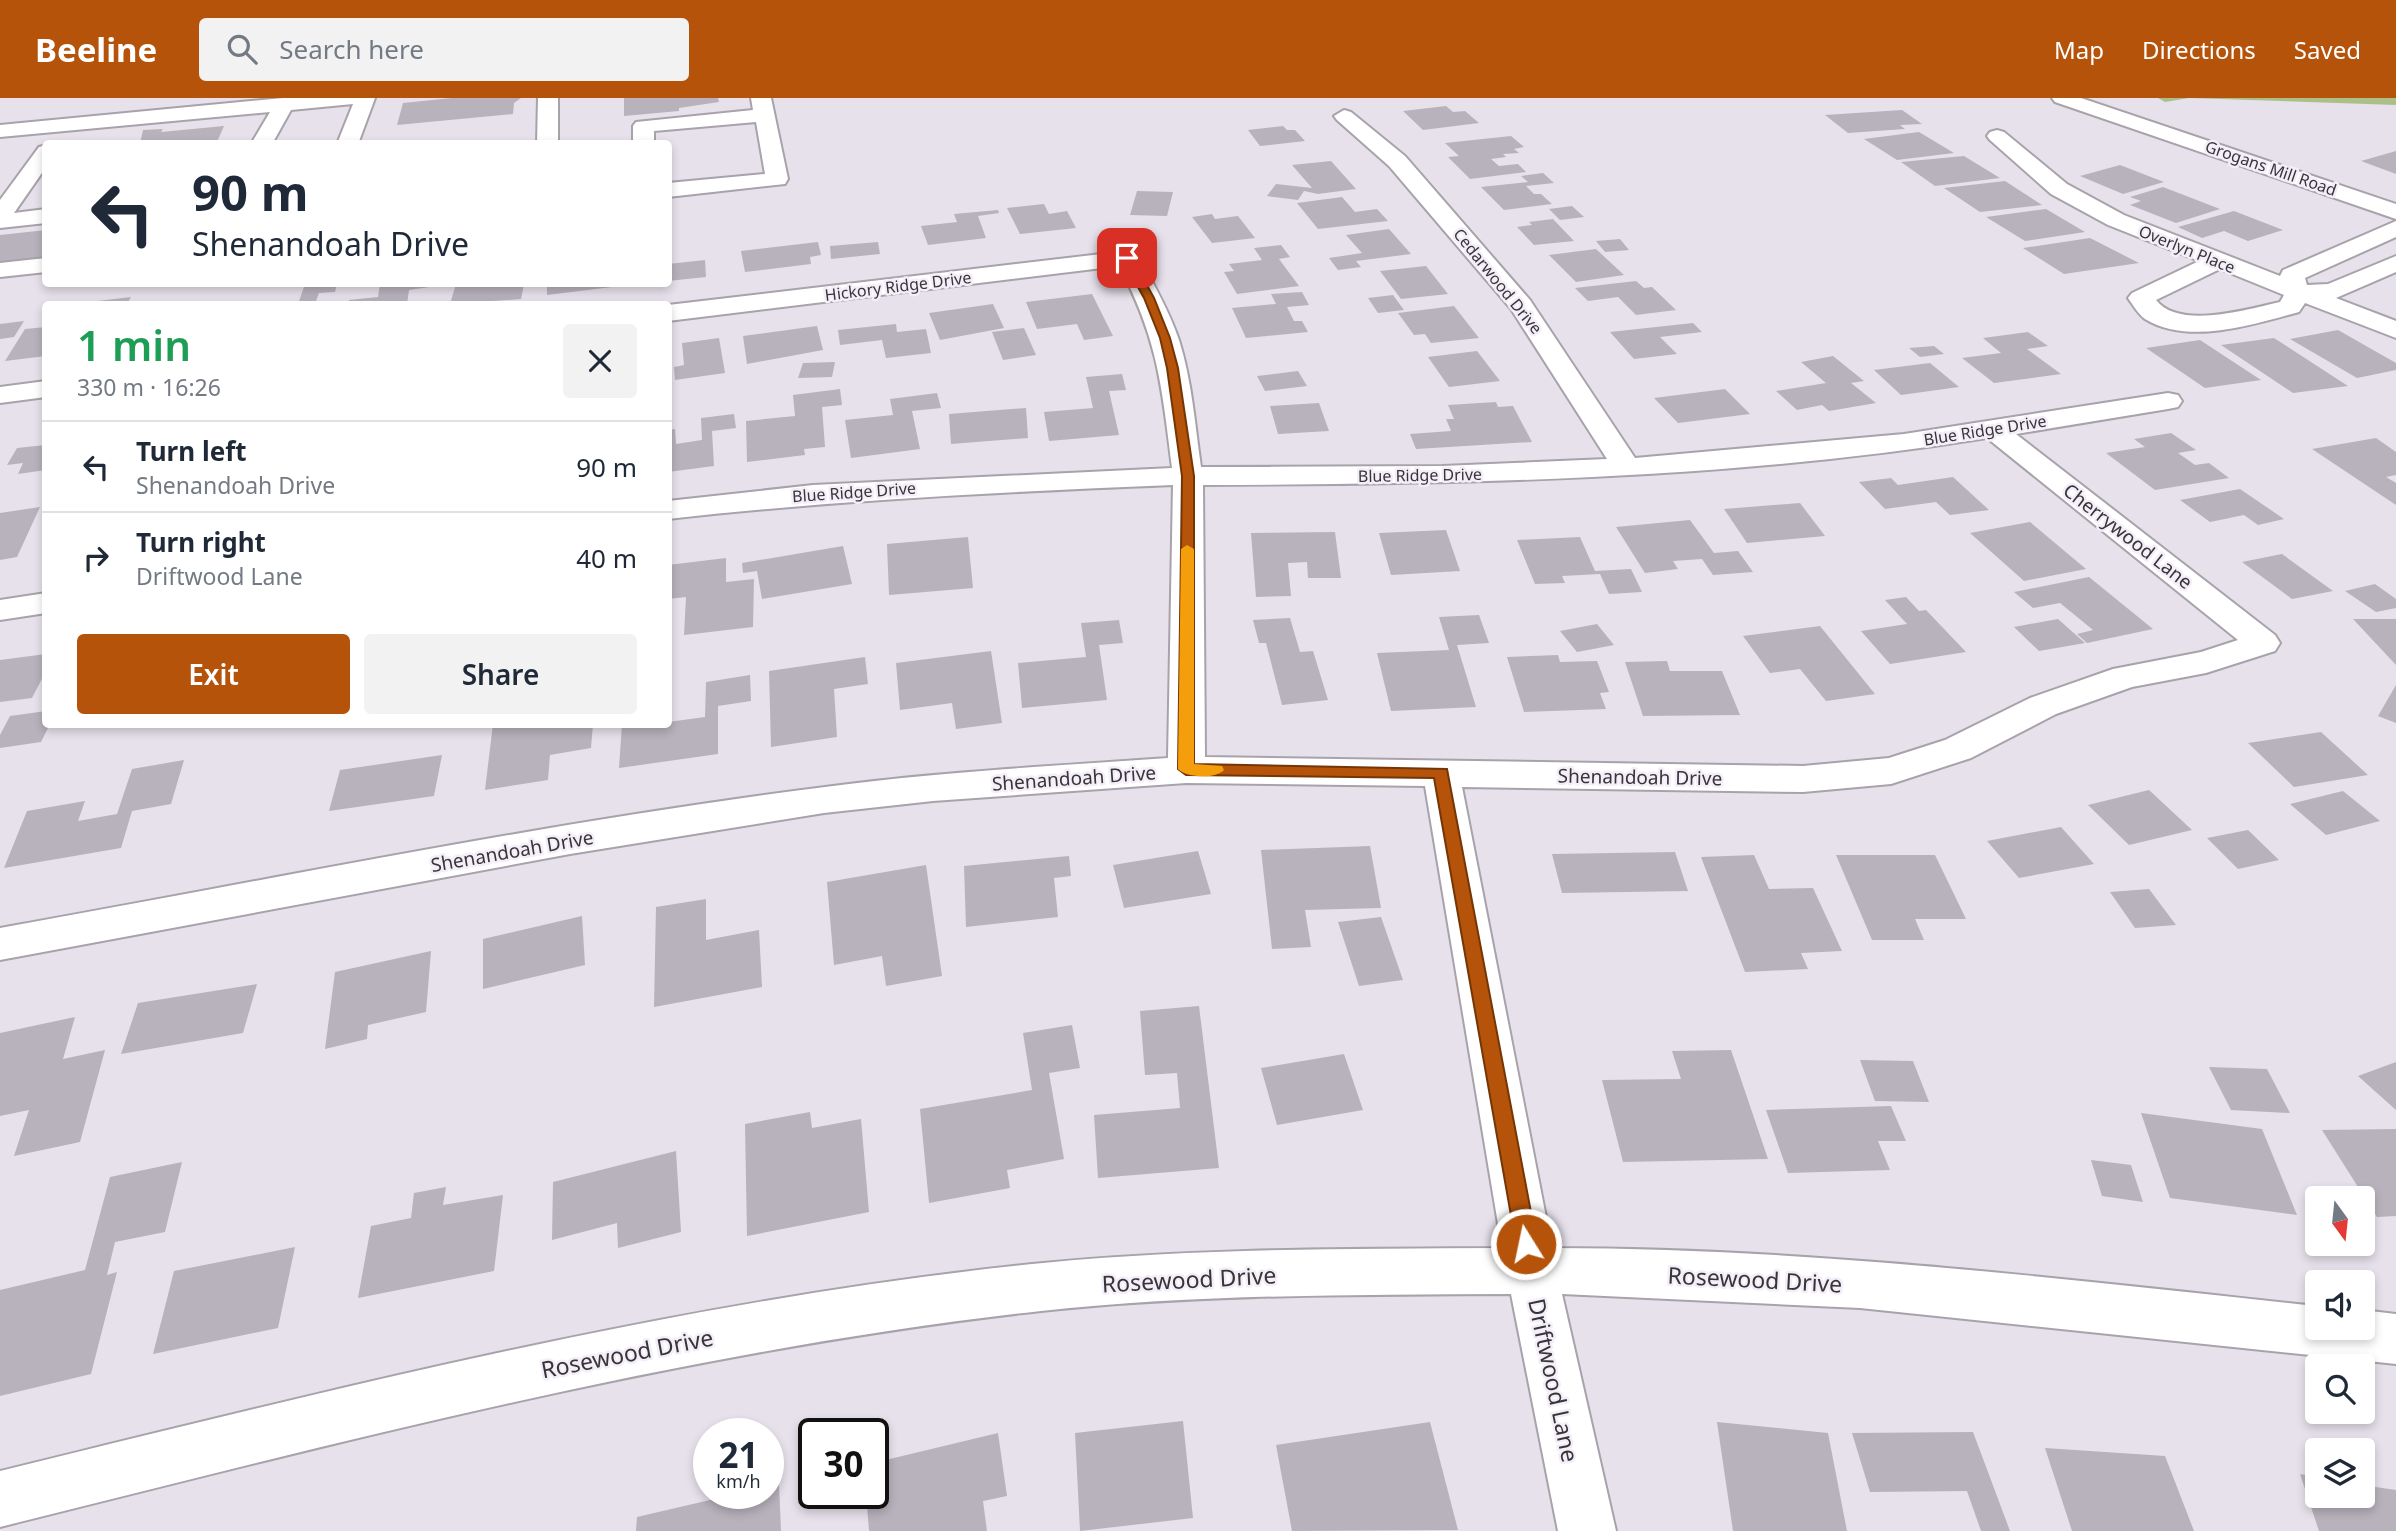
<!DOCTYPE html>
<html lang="en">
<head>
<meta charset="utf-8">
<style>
  :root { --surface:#fff; --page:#f2f2f3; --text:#1f2937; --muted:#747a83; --line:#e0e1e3; --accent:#b45309 }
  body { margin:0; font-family:"Noto Sans",sans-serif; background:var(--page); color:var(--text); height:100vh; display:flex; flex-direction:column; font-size:26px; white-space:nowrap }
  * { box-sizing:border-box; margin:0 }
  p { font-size:23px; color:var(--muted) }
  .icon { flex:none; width:38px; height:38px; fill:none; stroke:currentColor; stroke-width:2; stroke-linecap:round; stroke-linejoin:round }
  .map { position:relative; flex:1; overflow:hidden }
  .panel { position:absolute; left:42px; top:203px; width:630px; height:427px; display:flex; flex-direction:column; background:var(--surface); border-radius:7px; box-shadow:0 4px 10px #0003 }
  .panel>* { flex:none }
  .hud { position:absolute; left:42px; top:42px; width:630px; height:147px; border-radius:7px; box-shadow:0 4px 10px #0003; background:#fff; color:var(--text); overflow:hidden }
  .needle { width:46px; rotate:165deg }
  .buttons { position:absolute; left:2305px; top:1088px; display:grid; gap:14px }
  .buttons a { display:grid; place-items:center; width:70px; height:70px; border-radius:7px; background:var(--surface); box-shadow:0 4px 10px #0003; font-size:35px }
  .speed { position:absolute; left:693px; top:1320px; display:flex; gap:14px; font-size:35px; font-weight:700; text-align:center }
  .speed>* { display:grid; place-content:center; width:91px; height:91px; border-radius:50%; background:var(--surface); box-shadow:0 4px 10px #0003; line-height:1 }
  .speed small { font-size:18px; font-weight:400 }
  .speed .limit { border:4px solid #111; border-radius:10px; background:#fff; color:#111 }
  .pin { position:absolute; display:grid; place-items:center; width:60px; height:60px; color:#fff; margin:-30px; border-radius:14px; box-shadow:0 4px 10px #0006 }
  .me { position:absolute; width:77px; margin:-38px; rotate:350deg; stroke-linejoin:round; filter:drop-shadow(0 0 5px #0008) }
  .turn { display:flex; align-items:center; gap:24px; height:147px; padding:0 35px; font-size:32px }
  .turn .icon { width:91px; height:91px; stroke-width:2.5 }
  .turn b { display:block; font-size:49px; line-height:60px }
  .round { display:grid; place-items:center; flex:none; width:74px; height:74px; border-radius:7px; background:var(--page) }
  .headline { display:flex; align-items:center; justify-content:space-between; height:119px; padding:0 35px }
  h1 { font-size:42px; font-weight:600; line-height:52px; color:#1e9e55 }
  .cta { display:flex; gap:14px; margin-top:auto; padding:14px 35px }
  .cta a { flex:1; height:80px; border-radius:7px; background:var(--accent); color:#fff; font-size:28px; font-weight:600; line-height:80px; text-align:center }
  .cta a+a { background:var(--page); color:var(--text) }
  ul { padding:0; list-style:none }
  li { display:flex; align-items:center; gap:21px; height:91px; padding:0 35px; border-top:2px solid var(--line) }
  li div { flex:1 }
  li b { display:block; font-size:26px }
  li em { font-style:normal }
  header { display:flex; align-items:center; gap:42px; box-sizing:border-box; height:98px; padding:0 35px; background:var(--accent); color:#fff }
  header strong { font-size:33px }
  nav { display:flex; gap:38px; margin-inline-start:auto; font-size:24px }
  .search { width:490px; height:63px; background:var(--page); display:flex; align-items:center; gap:18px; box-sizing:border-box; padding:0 24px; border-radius:7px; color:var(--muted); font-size:26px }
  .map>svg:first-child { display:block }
</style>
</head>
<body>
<header>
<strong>Beeline</strong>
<div class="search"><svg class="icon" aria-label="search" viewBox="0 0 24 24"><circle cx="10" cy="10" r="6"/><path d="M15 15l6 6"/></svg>Search here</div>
<nav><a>Map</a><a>Directions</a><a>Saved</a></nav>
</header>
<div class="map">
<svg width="2396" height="1433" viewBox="0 0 2396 1433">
  <rect width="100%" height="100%" fill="#e7e1eb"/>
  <polygon fill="#adbf88" points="2158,0 2396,0 2396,7 2189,0 2165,4"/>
  <g fill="#b8b2bc">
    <polygon points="452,0 521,0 514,5 513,16 397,27 403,5"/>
    <polygon points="624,0 718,0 719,4 679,10 679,13 624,18"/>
    <polygon points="1446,8 1453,14 1465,13 1479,25 1423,32 1403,13"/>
    <polygon points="1902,12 1922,26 1900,27 1905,31 1848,35 1825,17"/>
    <polygon points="224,28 216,46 140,46 143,32 163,31 161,34"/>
    <polygon points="1283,28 1287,32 1295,32 1305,43 1260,48 1248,32"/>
    <polygon points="1919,34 1954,55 1897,62 1864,41"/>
    <polygon points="1511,38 1524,49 1514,51 1519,55 1503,56 1506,59 1491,61 1499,68 1518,66 1526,74 1470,81 1448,59 1459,58 1445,45"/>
    <polygon points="2396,53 2396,76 2361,63"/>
    <polygon points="1964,58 2000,80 1935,88 1901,64"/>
    <polygon points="1331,63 1356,91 1318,96 1304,93 1298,102 1267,98 1276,86 1312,90 1292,67"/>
    <polygon points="2120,67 2164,84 2123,96 2080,78"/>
    <polygon points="1543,75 1554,85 1526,88 1534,96 1541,96 1552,106 1504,112 1481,89 1528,84 1521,78"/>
    <polygon points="2005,83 2042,107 1980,114 1944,90"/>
    <polygon points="2163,89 2220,111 2176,125 2130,107 2141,103 2130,99"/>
    <polygon points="1137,93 1173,94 1167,118 1130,117"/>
    <polygon points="1342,99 1355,114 1377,111 1388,123 1318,131 1297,105"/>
    <polygon points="1044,106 1049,116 1067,113 1076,130 1020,136 1007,110"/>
    <polygon points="1572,108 1584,119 1560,122 1549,111"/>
    <polygon points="2046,111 2085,134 2025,143 1986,119"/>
    <polygon points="998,112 999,115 978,118 986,140 928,147 921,128 957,124 954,116"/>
    <polygon points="2234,113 2283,132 2248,143 2224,133 2202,140 2178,129"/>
    <polygon points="1212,116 1215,121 1238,118 1255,140 1212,145 1192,119"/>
    <polygon points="1553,121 1574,143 1534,147 1517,129 1532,127 1529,124"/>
    <polygon points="1389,131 1411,156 1356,163 1361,169 1338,172 1329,160 1362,155 1346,137"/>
    <polygon points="46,132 46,163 0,168 0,137"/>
    <polygon points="2090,140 2139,165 2064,176 2023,150"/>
    <polygon points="1620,141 1629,152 1605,154 1596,143"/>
    <polygon points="818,144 821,157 810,159 811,166 745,174 741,153"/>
    <polygon points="878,144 880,156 831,161 830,148"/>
    <polygon points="1281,147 1290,159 1279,161 1299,188 1237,196 1224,174 1234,173 1229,166 1262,162 1254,150"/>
    <polygon points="1596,151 1624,177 1576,184 1549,157"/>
    <polygon points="705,162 706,179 668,183 668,166"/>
    <polygon points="1426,168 1448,196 1401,201 1380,173"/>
    <polygon points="1636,183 1644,190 1652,189 1676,212 1636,217 1618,199 1588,203 1575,190"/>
    <polygon points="305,186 337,186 335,194 319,195 315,206 298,206"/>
    <polygon points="380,186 437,186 436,188 409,192 407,206 349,206 349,202 378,199"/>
    <polygon points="456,186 524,186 521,201 450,206"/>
    <polygon points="547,186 612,186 612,189 547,197"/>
    <polygon points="1302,194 1309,207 1287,209 1294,223 1302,223 1308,234 1246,240 1232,210 1276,206 1271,196"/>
    <polygon points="1092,196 1113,238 1084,242 1077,226 1037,231 1026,204"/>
    <polygon points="1393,197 1404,212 1378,215 1368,200"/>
    <polygon points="131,199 127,206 87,206 89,204"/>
    <polygon points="993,206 1004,230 940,242 929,215"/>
    <polygon points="1454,208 1479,240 1431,245 1425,236 1414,237 1398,215"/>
    <polygon points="24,223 14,239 0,241 0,226"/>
    <polygon points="1693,225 1702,234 1660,239 1677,256 1634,261 1610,234"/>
    <polygon points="896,226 897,234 926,231 931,255 886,260 882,242 840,247 838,232"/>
    <polygon points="817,228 823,252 747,266 743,238"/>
    <polygon points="46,229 46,258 5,263 25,231"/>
    <polygon points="1024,230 1036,257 1003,262 992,234"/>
    <polygon points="2338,232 2396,265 2396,272 2357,280 2290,241"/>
    <polygon points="2028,234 2048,248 2027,251 2061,276 1994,285 1962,260 2001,255 1983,240"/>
    <polygon points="719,240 725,275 675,282 674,269 684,267 682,245"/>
    <polygon points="2274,240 2348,288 2293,295 2221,247"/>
    <polygon points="2200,242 2261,282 2205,290 2146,250"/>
    <polygon points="1934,248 1944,256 1920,259 1909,250"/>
    <polygon points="1477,253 1500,283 1449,289 1428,259"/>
    <polygon points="1833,258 1864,283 1851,285 1876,305 1829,313 1822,307 1797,312 1776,293 1826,285 1801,264"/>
    <polygon points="835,264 832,279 798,280 803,265"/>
    <polygon points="1930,265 1959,289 1901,297 1874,272"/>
    <polygon points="1298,273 1307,288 1265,293 1257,278"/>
    <polygon points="1122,276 1126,292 1109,293 1119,337 1049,343 1044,314 1093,310 1086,279"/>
    <polygon points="840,291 842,307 822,309 825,349 804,351 805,357 747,364 746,323 795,318 793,297"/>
    <polygon points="1725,291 1750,316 1678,325 1654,300"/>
    <polygon points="937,295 941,310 912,313 920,351 851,360 845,322 893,317 890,301"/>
    <polygon points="1496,304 1498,309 1513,308 1532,344 1416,351 1410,336 1451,333 1446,321 1454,321 1448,307"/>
    <polygon points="1319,305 1329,333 1278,336 1270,308"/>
    <polygon points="1026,310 1028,340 951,346 949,316"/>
    <polygon points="734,316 736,330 712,333 714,368 668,374 668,332 675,331 676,346 702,342 701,320"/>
    <polygon points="2171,335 2196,352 2178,355 2195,367 2209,365 2229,380 2155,392 2106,355 2145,349 2134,341"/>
    <polygon points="2376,340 2396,354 2396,377 2386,379 2396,385 2396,407 2312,351"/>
    <polygon points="46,347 46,372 18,376 23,365 7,367 17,350"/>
    <polygon points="1953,379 1989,412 1950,417 1936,404 1885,411 1859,384 1891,380 1898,387"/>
    <polygon points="2240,391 2284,421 2258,427 2244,417 2210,424 2180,402"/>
    <polygon points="1800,405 1825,438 1747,445 1724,411"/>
    <polygon points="40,409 17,459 0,462 0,415"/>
    <polygon points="1690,422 1714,455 1738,453 1753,474 1713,477 1702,461 1673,463 1678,471 1645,475 1616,429"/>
    <polygon points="2030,424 2086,471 2024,483 1970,435"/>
    <polygon points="1446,432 1460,473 1391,477 1379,435"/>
    <polygon points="1335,434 1341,480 1308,480 1307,464 1288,465 1291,498 1256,499 1251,435"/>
    <polygon points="968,439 973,490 889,497 887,446"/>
    <polygon points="1580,439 1595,473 1631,471 1642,494 1609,496 1600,476 1562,478 1565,485 1535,486 1517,442"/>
    <polygon points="843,448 852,486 762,501 757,473 743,475 742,465"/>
    <polygon points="2282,456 2333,493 2292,501 2242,464"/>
    <polygon points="726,460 726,484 754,481 753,529 684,537 686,499 668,501 668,467"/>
    <polygon points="2089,479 2153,531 2087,545 2077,536 2093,532 2060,505 2033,510 2014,494"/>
    <polygon points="2375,486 2396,501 2396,510 2376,514 2345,493"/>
    <polygon points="1906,499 1919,513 1926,512 1966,554 1890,566 1861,533 1907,526 1885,502"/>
    <polygon points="1479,517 1489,545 1457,547 1476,609 1391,613 1377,555 1449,552 1439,519"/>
    <polygon points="1290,520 1300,554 1313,553 1328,602 1282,607 1266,545 1259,545 1253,522"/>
    <polygon points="2058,521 2085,545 2039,553 2014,529"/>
    <polygon points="2353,521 2396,521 2396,567"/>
    <polygon points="1119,522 1123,545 1099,547 1107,602 1022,610 1018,565 1086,559 1081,525"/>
    <polygon points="1597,526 1614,547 1577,554 1560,533"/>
    <polygon points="1820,528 1875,596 1826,603 1800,571 1770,575 1743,538"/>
    <polygon points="991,553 1002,625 956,631 952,605 900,612 896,565"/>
    <polygon points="46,556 46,573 32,600 0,604 0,562"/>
    <polygon points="1558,557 1560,564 1597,563 1609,594 1600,595 1606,611 1524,614 1507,559"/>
    <polygon points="865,559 868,586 834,591 837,639 771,649 769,573"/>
    <polygon points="1667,563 1670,573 1722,573 1740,617 1643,618 1625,564"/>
    <polygon points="750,577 751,603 718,608 718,656 619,670 622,626 668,626 668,624 705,619 706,584"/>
    <polygon points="2396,587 2396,625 2378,618"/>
    <polygon points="46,613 46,626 50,626 41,644 0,650 0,637 10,618"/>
    <polygon points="493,626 593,626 591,650 550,657 548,682 485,692"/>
    <polygon points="2321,634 2368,677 2294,689 2248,645"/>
    <polygon points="442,657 434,698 329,713 340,672"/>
    <polygon points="184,662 171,706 132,713 121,750 4,770 27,713 85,703 78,723 117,716 132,671"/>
    <polygon points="2149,692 2192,732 2129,747 2088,707"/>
    <polygon points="2343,693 2380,723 2326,737 2290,706"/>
    <polygon points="2061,729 2094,766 2019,780 1987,743"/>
    <polygon points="2248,732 2279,762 2238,771 2207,740"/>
    <polygon points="1370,748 1381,810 1305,812 1311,849 1272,851 1261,752"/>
    <polygon points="1198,753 1211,796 1124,810 1113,767"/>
    <polygon points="1675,754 1688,793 1562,795 1552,756"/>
    <polygon points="1754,757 1769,791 1813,790 1842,853 1801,855 1808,871 1745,874 1701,759"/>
    <polygon points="1836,757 1935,757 1966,821 1915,821 1924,842 1872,842"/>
    <polygon points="1069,758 1071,778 1054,780 1058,819 966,829 964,768"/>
    <polygon points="926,767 942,878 886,888 882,858 834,867 827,784"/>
    <polygon points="2149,791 2176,827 2135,830 2110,794"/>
    <polygon points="706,801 706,842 759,832 762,889 654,909 656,809"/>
    <polygon points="582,818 585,867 483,891 483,841"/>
    <polygon points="1381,819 1403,882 1359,888 1338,824"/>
    <polygon points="431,853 426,914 368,927 367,941 325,951 335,874"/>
    <polygon points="257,886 243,935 121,956 138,905"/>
    <polygon points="1199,908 1219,1070 1098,1080 1094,1017 1180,1010 1177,975 1145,977 1140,913"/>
    <polygon points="75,919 63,961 105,952 80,1044 14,1058 29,1012 0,1018 0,935"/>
    <polygon points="1072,927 1080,970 1049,975 1064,1061 1007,1072 1010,1090 929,1105 920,1011 1032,992 1023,935"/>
    <polygon points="1731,952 1768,1061 1623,1064 1602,982 1681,981 1672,953"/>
    <polygon points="1344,956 1363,1012 1277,1027 1261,970"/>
    <polygon points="1860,962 1913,963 1929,1004 1875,1003"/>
    <polygon points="2396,964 2396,1012 2358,978"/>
    <polygon points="2209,969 2267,971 2290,1015 2231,1012"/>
    <polygon points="1891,1008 1906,1043 1878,1043 1890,1072 1788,1075 1766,1012"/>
    <polygon points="810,1014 812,1030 861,1021 869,1114 747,1138 745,1026"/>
    <polygon points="2141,1015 2262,1031 2297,1117 2170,1100"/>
    <polygon points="2396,1031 2396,1118 2377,1119 2322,1032"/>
    <polygon points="676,1053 681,1134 618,1150 617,1125 552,1142 553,1084"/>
    <polygon points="2091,1062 2131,1067 2143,1104 2102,1098"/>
    <polygon points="182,1064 165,1134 115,1144 107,1177 117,1174 91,1276 0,1298 0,1192 85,1172 110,1079"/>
    <polygon points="446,1089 443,1107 503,1097 494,1173 358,1200 371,1128 411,1120 414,1095"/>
    <polygon points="295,1149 278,1230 153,1256 174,1173"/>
    <polygon points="1183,1323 1193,1420 1080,1433 1075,1335"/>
    <polygon points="1430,1324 1458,1432 1292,1433 1276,1347"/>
    <polygon points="1717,1324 1828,1335 1847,1433 1733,1433"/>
    <polygon points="1973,1334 2010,1433 1981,1433 1967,1393 1870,1394 1852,1335"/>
    <polygon points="998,1335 1007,1398 983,1403 987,1433 869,1433 866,1395 873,1395 873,1365"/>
    <polygon points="2045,1350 2165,1358 2194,1433 2072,1433"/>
    <polygon points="2300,1376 2317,1379 2317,1398 2362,1398 2362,1387 2396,1392 2396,1433 2319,1433"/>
    <polygon points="779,1386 781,1433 636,1433 637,1419 740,1395 768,1395 768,1388"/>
  </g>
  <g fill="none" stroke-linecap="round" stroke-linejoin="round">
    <g stroke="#a8a2ab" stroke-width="4">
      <g id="minor">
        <polygon points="283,0 375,0 358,46 337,46 353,6 291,12 272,46 251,46 270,14 0,39 0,27"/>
        <polygon points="538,0 558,0 558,46 537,46"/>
        <polygon points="751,0 771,0 788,81 785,86 668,99 668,85 765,76 756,24 654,33 654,46 633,46 633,28 636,24 753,12"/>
        <polygon points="2052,0 2081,0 2396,106 2396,121 2055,4"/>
        <path d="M1344,12L1351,14L1405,58L1530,202L1635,360L1904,336L2168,295L2178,297L2182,303L2178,309L2168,311L2016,336L2275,537L2280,545L2275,553L2206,575L2132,589L2056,616L1971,660L1891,686L1803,694L1462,689L1552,1150C1808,1150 2063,1181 2317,1208V1230H2362V1212L2396,1216V1266L1860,1210L1562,1196L1616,1433H1558L1511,1196C1354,1197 1197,1196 1041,1213C688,1252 344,1343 0,1429V1373C344,1289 690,1200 1043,1165C1196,1150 1349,1151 1502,1150L1425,688L1186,685L933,703L824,715L570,756L0,862V830C274,781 548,724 825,689C938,674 1053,668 1168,660L1173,387C1004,394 837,402 668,421V403L813,387L1172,370C1162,290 1158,240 1119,168L668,223V207L1127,153L1135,155L1139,160C1154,186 1169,213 1179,242C1192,283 1195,327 1201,369L1442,368L1607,361L1511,211L1389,68L1337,22L1334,18ZM1987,340L2238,542L2201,554L2113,571L2030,600L1945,642L1889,660L1803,668L1205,659L1203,387C1465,386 1727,382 1987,340Z"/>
        <path d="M1997,32L2004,34L2067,86L2124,117L2280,178L2283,172L2396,123V139L2305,180L2307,187L2328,186L2396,158V174L2336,200L2396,223V240L2305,205L2299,214C2254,226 2189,248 2145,221C2138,216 2133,207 2128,200L2132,195L2199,163L2108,127L2051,96L1990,42L1987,38L1990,34ZM2220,171L2284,197L2280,204C2249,211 2179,232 2156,202Z"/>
        <polygon points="46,47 46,69 14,115 46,111 46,125 0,130 0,102 39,49"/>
        <polygon points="46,160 46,174 0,179 0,165"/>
        <polygon points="46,283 46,299 0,305 0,289"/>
        <polygon points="46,495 46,515 0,522 0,502"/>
      </g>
    </g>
    <use href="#minor" fill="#fff" fill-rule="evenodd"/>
  </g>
  <polygon fill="#b45309" stroke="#753606" stroke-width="2" points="1127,157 1132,160 1154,200 1170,240 1178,270 1194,378 1194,666 1447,671 1537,1146 1534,1153 1526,1155 1519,1153 1516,1146 1434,680 1186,677 1178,671 1182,378 1167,270 1160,240 1144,200 1122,160"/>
  <path fill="#f59e0b" d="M1187,447L1194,451V666L1222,668L1224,672C1216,681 1187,680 1178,671L1181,451Z"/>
  <g text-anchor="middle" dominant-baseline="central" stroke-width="5" stroke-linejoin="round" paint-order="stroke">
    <g font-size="16" fill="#383539" stroke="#f4eef9">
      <text transform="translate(2271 70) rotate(19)">Grogans Mill Road</text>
      <text transform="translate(2187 151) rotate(22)">Overlyn Place</text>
      <text transform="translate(1498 183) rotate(51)">Cedarwood Drive</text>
      <text transform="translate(898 188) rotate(-7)">Hickory Ridge Drive</text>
      <text transform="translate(1985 332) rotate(-9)">Blue Ridge Drive</text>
      <text transform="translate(1420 377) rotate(-1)">Blue Ridge Drive</text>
      <text transform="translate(854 394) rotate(-4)">Blue Ridge Drive</text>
    </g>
    <g font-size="19" fill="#383539" stroke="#f4eef9">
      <text transform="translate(2128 438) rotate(38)">Cherrywood Lane</text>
      <text transform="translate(1640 679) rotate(1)">Shenandoah Drive</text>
      <text transform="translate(1074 680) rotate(-4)">Shenandoah Drive</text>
      <text transform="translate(512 753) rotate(-10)">Shenandoah Drive</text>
    </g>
    <g font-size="23" fill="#383539" stroke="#f4eef9">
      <text transform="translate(1189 1181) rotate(-3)">Rosewood Drive</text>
      <text transform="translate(1755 1181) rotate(3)">Rosewood Drive</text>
      <text transform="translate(627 1255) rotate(-11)">Rosewood Drive</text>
      <text transform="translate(1554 1282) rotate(78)">Driftwood Lane</text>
    </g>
  </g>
</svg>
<div class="buttons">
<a><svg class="needle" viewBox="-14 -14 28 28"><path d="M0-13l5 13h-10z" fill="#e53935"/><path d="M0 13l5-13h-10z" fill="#747a83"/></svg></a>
<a><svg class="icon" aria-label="sound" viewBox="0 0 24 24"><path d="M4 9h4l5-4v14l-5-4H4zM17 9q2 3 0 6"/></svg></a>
<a><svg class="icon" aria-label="search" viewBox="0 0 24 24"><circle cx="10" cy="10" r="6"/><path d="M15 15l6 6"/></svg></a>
<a><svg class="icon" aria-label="layers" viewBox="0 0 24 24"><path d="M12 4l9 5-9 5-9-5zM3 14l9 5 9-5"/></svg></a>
</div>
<div class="speed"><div>21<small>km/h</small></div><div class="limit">30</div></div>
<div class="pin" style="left:1127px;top:160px;background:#d93025"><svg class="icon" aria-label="arrive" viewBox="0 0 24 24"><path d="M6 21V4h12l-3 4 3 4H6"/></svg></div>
<svg class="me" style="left:1526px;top:1146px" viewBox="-20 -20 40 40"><circle r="17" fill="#b45309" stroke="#fff" stroke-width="3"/><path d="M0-11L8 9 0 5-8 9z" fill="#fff"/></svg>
<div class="hud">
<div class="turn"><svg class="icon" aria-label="left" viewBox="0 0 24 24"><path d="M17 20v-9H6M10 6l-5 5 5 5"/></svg><div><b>90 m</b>Shenandoah Drive</div></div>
</div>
<section class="panel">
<div class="headline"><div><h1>1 min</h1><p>330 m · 16:26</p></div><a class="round"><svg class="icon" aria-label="close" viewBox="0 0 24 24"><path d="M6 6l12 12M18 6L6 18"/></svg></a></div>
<ul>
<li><svg class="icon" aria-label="left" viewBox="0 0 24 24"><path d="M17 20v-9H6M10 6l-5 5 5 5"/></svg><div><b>Turn left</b><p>Shenandoah Drive</p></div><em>90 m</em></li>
<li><svg class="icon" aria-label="right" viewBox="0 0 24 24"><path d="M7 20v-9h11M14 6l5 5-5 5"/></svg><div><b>Turn right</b><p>Driftwood Lane</p></div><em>40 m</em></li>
</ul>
<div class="cta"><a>Exit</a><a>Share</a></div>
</section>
</div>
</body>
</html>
